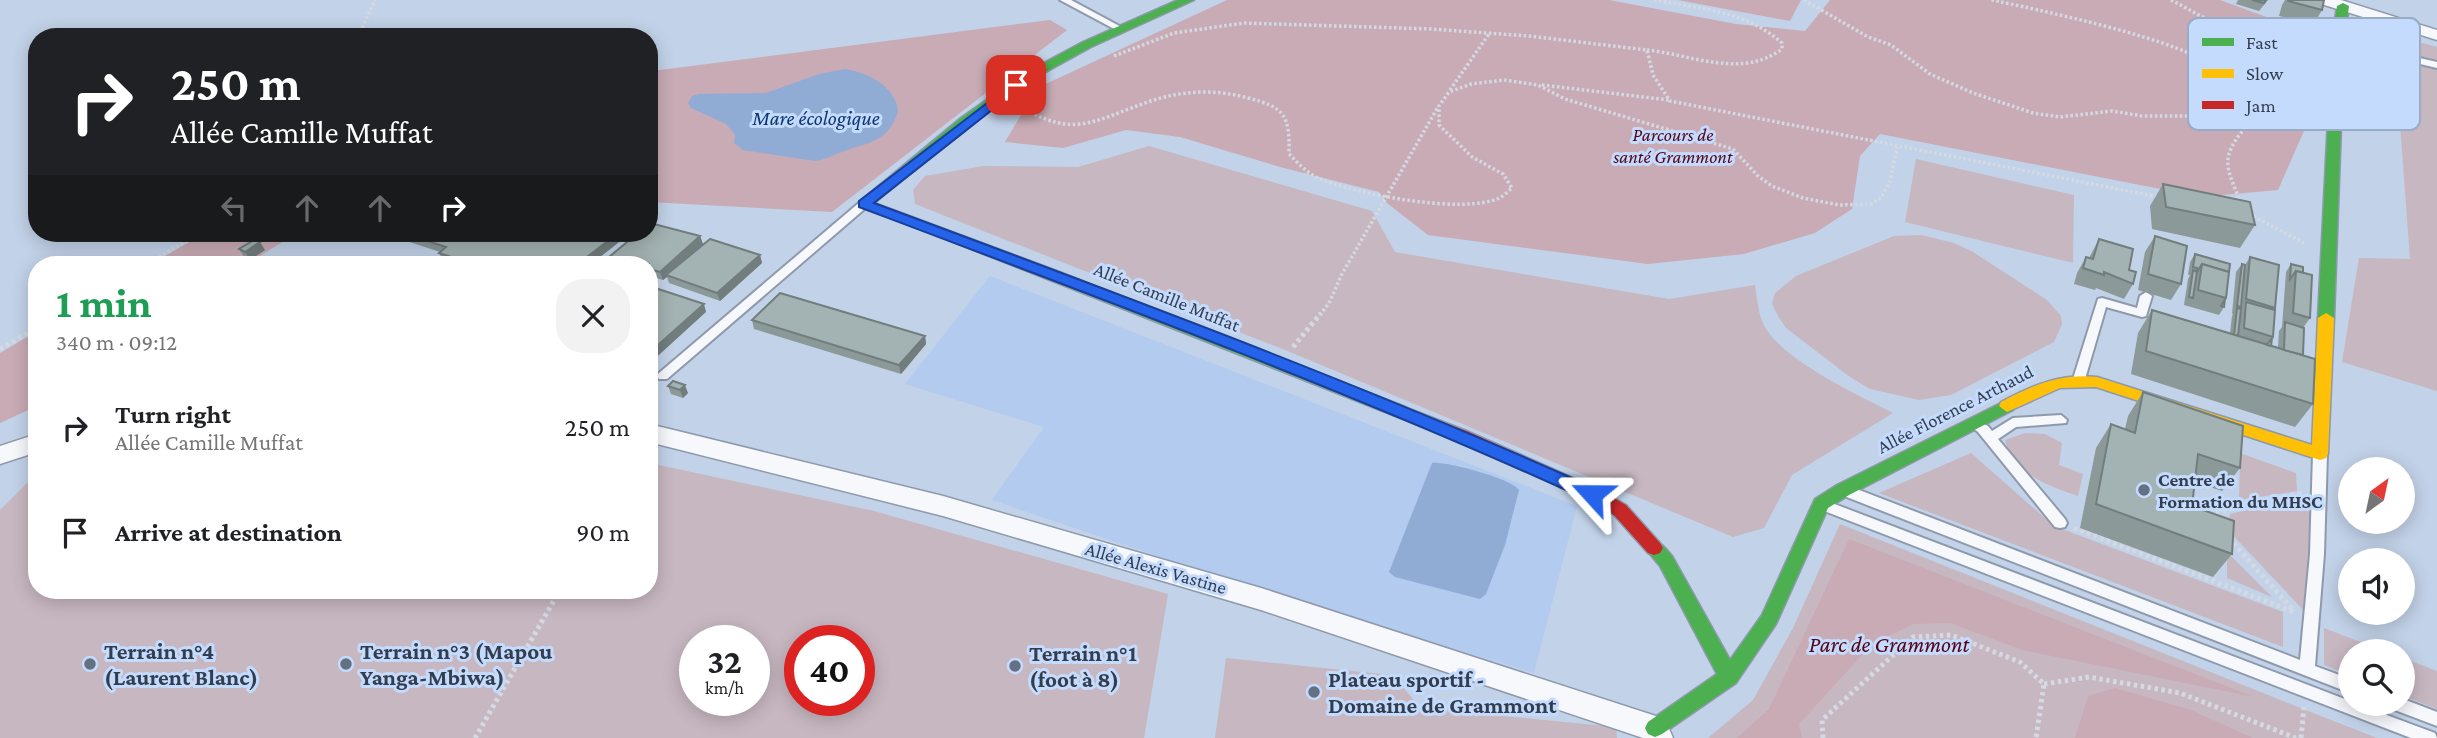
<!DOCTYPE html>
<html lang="en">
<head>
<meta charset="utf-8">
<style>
  :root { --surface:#fff; --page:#f2f2f2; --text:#202124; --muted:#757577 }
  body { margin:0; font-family:"Crimson Pro",serif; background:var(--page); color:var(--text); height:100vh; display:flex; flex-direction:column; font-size:26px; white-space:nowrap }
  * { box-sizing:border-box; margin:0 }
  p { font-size:23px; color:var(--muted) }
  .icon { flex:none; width:38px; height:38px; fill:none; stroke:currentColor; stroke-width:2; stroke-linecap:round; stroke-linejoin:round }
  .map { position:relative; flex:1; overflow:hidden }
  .side { position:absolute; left:28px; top:256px; width:630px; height:343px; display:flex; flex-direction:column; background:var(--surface); border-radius:28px; box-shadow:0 4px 18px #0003 }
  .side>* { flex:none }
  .banner { position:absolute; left:28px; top:28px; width:630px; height:214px; border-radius:28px; box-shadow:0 4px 18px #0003; background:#202124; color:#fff; overflow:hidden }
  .needle { width:46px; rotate:33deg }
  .controls { position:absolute; left:2338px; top:457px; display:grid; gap:14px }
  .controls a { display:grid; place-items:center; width:77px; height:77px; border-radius:50%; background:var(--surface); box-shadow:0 4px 18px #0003; font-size:35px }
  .speed { position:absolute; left:679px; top:625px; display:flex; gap:14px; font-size:35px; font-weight:700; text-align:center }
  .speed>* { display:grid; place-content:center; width:91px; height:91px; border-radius:50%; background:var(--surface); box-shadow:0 4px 18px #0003; line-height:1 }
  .speed small { font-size:18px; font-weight:400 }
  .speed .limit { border:10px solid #d22; background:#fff; color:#111 }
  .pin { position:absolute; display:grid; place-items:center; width:60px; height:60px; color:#fff; margin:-30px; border-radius:14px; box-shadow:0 4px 10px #0006 }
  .me { position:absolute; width:77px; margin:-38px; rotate:294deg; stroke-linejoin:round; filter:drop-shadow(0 0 5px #0008) }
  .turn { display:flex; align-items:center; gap:24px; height:147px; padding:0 28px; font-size:32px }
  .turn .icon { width:91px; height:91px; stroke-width:2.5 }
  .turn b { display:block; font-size:49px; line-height:60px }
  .lanes { display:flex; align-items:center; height:66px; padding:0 28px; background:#0003; justify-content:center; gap:35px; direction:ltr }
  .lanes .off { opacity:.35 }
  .round { display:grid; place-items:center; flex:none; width:74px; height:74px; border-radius:28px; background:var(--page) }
  .head { display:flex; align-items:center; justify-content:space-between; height:119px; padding:0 28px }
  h1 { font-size:42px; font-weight:700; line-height:52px; color:#1e9e55 }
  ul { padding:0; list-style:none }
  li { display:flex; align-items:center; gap:21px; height:105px; padding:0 28px }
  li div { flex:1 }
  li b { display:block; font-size:26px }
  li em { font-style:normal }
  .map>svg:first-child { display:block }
</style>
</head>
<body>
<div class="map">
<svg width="2437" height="738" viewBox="0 0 2437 738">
  <rect width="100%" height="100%" fill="#c2d2e8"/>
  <polygon fill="#b2cbef" points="990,276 1577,506 1534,673 1216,576 992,500 1044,427 905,384"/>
  <g fill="#c7b7c1" fill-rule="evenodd">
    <polygon points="2398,36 2437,47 2437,391 2342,362 2359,258 2410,259 2399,110"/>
    <path d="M1149,146L1372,211L1395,252L1669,299L1755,285C1757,298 1758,315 1765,327C1784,361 1858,395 1893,413L1792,475L1764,528L1733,537L1290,352L915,204L913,190L925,176L983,166L1078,167Z"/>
    <polygon points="1916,159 2074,195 2073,263 1905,222"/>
    <polygon points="1921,235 1954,243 1973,252 2047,300 2061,316 2062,324 2054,342 1951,395 1919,400 1870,389 1850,377 1786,328 1778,316 1772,304 1775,293 1796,276 1894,236"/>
    <path d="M2025,433L2045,434L2062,443L2059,465L2083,474L2078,496C2049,486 2013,474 2005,440Z"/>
    <polygon points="1971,453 2054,526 2283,612 2283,647 1879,493"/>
    <polygon points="2240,453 2296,473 2297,491 2239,500"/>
    <path d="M649,463L874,511L1168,594L1144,738H0V510L37,473V590H649ZM695,640H754V700H695ZM859,640V700H800V640Z"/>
    <polygon points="2312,496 2306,613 2227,529 2230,514"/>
    <polygon points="1840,524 2303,709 2377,738 1708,738 1753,700 1793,628"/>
    <polygon points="2227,552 2272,597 2227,578"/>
    <polygon points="2324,628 2384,651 2350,651 2350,675 2324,665"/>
    <polygon points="1226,658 1392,675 1421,708 1616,727 1617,738 1215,738"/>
    <polygon points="2403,658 2437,671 2437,709 2403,696"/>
  </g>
  <g fill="#c8abb5">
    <polygon points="1227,0 1609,0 1736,24 1805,31 1830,0 2220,0 2302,30 2304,131 2278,190 2201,197 1880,134 1860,156 1852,209 1815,233 1744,254 1648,264 1428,235 1387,203 1379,192 1280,167 1180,137 1126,130 1063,148 1005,142 1037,88"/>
    <polygon points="1678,0 1801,0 1790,21"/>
    <polygon points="1050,20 1067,30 832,212 649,202 649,73 652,71"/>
    <polygon points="205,233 297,233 247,264 151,264"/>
    <polygon points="37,331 37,406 0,423 0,353"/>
    <polygon points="1849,539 2254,697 2022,650 1950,623 1914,624 1873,643 1799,724 1802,738 1737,738 1769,709"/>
    <polygon points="2115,688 2191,710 2253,738 2075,738 2088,696"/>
  </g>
  <g fill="#90acd4">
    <path d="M845,69C867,72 897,87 898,112C887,144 867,142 842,152C832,155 826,160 815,161L743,150L734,143L735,135L726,124L691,108L688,103L692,96L699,94L766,93L819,74Z"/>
    <path d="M1432,463C1446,461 1512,479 1519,490L1505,545L1486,594L1480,599L1395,577L1389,572Z"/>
  </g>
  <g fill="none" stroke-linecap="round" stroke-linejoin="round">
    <g stroke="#8e9aac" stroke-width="4">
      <g id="lane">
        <polygon points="1060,0 1071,0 1125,29 1118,31"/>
        <polygon points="2338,39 2437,62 2437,68 2335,44 2335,40"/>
        <polygon points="864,201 868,202 869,204 868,206 667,379 659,379 657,376 659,373 860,202"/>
        <polygon points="2146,292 2152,296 2146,316 2142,317 2106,307 2085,379 2083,382 2075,382 2073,379 2098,299 2102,298 2137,308 2140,296"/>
        <polygon points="2061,415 2067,420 2066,423 2016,427 1998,439 2065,519 2067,523 2065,527 2060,528 2055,527 1978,432 1968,424 1969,421 1974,419 1988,426 1992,431 2013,418"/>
        <polygon points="2320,449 2325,451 2327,454 2324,554 2315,666 2350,679 2350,693 1844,496 1842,492 1844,488 1854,488 2300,660 2310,554 2313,454 2315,451"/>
        <polygon points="1824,500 2350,701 2350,704 2357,704 2435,733 2437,738 2411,738 1819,509 1817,505 1819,501"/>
        <polygon points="2403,699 2437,712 2437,726 2392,709 2389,704 2403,704"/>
      </g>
    </g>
    <g stroke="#8e9aac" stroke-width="3">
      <g id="street">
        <polygon points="2316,0 2341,0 2437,30 2437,40 2318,3"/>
        <polygon points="649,424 943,496 1261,588 1665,719 1673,738 1643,738 1261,610 943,516 649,442"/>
        <polygon points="37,434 37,452 0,464 0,446"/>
      </g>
    </g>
    <g stroke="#8e9aac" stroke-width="3">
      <g id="fast">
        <polygon points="1178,0 1194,0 1091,47 1033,79 970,124 874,203 1059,272 1405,407 1407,411 1405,415 1393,415 857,204 961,118 1025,73 1083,42"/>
        <polygon points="2343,3 2349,6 2344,42 2334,318 2326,323 2318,318 2332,42 2337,6"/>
        <path d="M2007,400L2015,406L2013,410L1849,495L1828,508L1776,624L1736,683L1662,734L1655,737L1648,734L1645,728L1648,722L1717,674L1660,566L1645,548L1648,543C1660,539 1665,548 1672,556L1730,660L1762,615L1815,499L1837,485Z"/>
      </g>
    </g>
    <g stroke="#8e9aac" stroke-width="3">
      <path id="slow" d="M2326,313L2334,318L2328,454L2326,458L2320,460L2096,387L2060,388L2007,412L1999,406L2001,402C2033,385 2061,373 2097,377L2312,445L2318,318Z"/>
    </g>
    <g stroke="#8e9aac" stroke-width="3">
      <polygon id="jam" points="1399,405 1469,432 1598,489 1626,505 1660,543 1663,548 1660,553 1654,555 1648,553 1614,515 1586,499 1457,440 1393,415 1391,411"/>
    </g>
    <g stroke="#d5dae2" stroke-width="3.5" stroke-dasharray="2.5 2.5" stroke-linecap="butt">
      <path d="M1804,0L1868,37L1891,45L1930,74L1973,93L2033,113L2060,117L2112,111L2142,116H2187L2195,113C2201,102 2218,82 2212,69C2199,43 2026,7 1991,0"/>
      <path d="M2171,0C2185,7 2199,16 2214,22C2230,29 2248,33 2263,43C2316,80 2239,118 2229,154C2224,171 2237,189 2241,205"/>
      <polyline points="358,37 375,0"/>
      <path d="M1647,50C1693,55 1741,79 1782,49V43C1746,11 1699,8 1654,0"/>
      <polyline points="1114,56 1174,33 1244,23 1431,29 1529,36 1647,50 1653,75 1670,101 2159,197"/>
      <polyline points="1542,85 1669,100"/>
      <polyline points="1450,90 1489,34"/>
      <path d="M1043,93L1034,103V114C1049,121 1063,126 1081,124C1102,121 1122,111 1142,104C1177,91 1212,88 1248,98C1285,107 1290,116 1289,154C1298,163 1307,173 1318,178C1355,194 1463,215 1499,198C1504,196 1508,191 1512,188L1503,174L1472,157L1439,125V106L1449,92L1471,84L1504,80L1538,85L1565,99L1733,149L1758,176L1772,186L1803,198L1839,205L1871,204L1881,198L1890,181L1897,147"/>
      <polyline points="2249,214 2304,243"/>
      <polyline points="146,264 201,233"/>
      <polyline points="1320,315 1329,303 1342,274 1438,107"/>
    </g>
    <g stroke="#d5dae2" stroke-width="5" stroke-dasharray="3.5 3.5" stroke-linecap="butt">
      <polyline points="1293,347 1321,313"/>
      <polyline points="0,349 37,328"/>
      <polyline points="2209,514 2303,493"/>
      <polyline points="2074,528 2294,612"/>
      <polyline points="2229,538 2293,610"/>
      <polyline points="2044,684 2089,677 2180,693 2296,738"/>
      <polyline points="475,738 560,590"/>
      <polyline points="1823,738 1822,720 1913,637 1951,635 2020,662 2044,684 2036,738"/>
      <polyline points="2301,738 2304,707"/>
    </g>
    <use href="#lane" fill="#f6f8fc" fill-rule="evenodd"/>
    <use href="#street" fill="#f6f8fc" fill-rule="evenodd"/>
    <use href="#fast" fill="#4caf50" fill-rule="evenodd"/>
    <use href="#slow" fill="#ffc107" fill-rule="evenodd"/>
    <use href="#jam" fill="#c62828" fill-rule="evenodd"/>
  </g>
  <g fill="#8c9999">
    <polygon points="2238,0 2268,0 2259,11 2236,4"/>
    <polygon points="2285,0 2324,0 2322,10 2314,24 2279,16 2282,5"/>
    <polygon points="2163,184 2255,225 2240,248 2152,229 2150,206"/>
    <polygon points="382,233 627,233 628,235 591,264 454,264 443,261 439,253 440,252"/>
    <polygon points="700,236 703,244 760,255 762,263 720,301 669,283 667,277 663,280 649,276 649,264 612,264 609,257"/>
    <polygon points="2155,236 2181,284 2171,300 2138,290 2145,252"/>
    <polygon points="2099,239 2129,270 2133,284 2124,299 2096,288 2095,290 2074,284 2077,273 2086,257 2089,258"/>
    <polygon points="239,249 265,250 250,260 244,257"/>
    <polygon points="2195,254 2230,264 2224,307 2219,315 2184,305 2188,279 2190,275 2188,275 2190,262"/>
    <polygon points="2250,257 2275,308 2271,346 2278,348 2279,331 2282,327 2286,272 2291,264 2303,273 2310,318 2303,328 2303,356 2313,404 2295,427 2131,374 2138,333 2152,310 2230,333 2232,316 2233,314 2232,314 2236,272 2242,264 2245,265"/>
    <polygon points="752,320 925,336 926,344 901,374 754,329"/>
    <polygon points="668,386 688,393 683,398 671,394"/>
    <polygon points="2143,392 2240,468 2222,491 2194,482 2192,506 2232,554 2213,577 2080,528 2096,448 2111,424 2125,429 2128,416"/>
  </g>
  <g fill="#727d7d">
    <polygon points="618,233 627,233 628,235 591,264 578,264"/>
    <polygon points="700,236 703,244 666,275 667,277 663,280 660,272"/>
    <polygon points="260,242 265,250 250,260 245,252"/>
    <polygon points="760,255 762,263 720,301 717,293"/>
    <polygon points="477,258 480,264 471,264 470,263"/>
    <polygon points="704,304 706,312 649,364 649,353"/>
    <polygon points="925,336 926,344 901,374 899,365"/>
    <polygon points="685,385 688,393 683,398 680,390"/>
  </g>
  <g fill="#a3b2b2" stroke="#727d7d" stroke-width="2">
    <polygon points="2252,0 2266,0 2264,3"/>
    <polygon points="2288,0 2324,0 2322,10 2288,1"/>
    <polygon points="2163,184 2250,202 2255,225 2166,207"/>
    <polygon points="650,223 700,236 660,272 649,269 649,264 633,264 609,257 638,233 649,233 649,224"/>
    <polygon points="402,233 618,233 578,264 497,264 477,258 470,263 439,253 446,247"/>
    <polygon points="2155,236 2187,246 2181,284 2148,274"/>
    <polygon points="710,239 760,255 717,293 666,275"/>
    <polygon points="2099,239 2133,249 2129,270 2136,272 2133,284 2104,272 2104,275 2083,268 2086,257 2093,259"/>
    <polygon points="254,240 260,242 245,252 239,249"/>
    <polygon points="2195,254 2230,264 2229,272 2202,264 2197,272 2197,268 2193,267"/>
    <polygon points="2250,257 2279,265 2275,308 2246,299"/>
    <polygon points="2202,264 2229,272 2226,298 2198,290"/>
    <polygon points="2242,264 2245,265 2241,307 2237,306"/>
    <polygon points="2291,264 2303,267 2303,273 2296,271 2290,279"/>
    <polygon points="2193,270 2197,272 2193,298 2189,297"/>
    <polygon points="2296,271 2312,275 2310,318 2293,313"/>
    <polygon points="649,286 704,304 649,353"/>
    <polygon points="780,293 925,336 899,365 752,320"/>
    <polygon points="2225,299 2224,307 2221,306"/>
    <polygon points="2246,302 2275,310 2273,337 2244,328"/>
    <polygon points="2237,308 2241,309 2238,336 2234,335"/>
    <polygon points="2152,310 2315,359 2313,404 2146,351"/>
    <polygon points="2285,322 2304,328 2303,355 2284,350"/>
    <polygon points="2272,338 2271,346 2267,345"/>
    <polygon points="673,381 685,385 680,390 668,386"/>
    <polygon points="2143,392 2243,426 2240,468 2198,454 2192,506 2234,521 2232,554 2096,504 2111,424 2135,433"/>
  </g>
  <path fill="#2563eb" stroke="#184099" stroke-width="2" d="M1016,81L1023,85L1021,87L874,203C1117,293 1362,384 1599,490L1601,494L1599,499H1586C1349,391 1103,299 859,207V201Z"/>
  <g fill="#647184" stroke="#c4dbfd" stroke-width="2.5">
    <circle cx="2144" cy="490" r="7"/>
    <circle cx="90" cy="664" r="7"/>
    <circle cx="346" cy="664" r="7"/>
    <circle cx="1015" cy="666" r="7"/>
    <circle cx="1314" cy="692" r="7"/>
  </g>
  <g text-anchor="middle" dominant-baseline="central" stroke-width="6" stroke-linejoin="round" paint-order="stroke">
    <g font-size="19" font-style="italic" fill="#550314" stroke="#c4dbfd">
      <text x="1673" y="134">Parcours de<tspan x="1673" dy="22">santé Grammont</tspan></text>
    </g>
    <g font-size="19" fill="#323d4e" stroke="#c4dbfd">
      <text transform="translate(1167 297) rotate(22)">Allée Camille Muffat</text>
      <text transform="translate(1955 409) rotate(-27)">Allée Florence Arthaud</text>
      <text transform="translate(1156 568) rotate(16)">Allée Alexis Vastine</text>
    </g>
    <g font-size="19" font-weight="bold" fill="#323d4e" stroke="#c4dbfd" text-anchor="start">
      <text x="2158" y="479">Centre de<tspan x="2158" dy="22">Formation du MHSC</tspan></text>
    </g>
    <g font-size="21" font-style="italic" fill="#0d3671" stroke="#c4dbfd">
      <text x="816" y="118">Mare écologique</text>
    </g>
    <g font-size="23" font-style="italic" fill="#550314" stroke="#c4dbfd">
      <text x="1889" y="644">Parc de Grammont</text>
    </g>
    <g font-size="23" font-weight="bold" fill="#323d4e" stroke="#c4dbfd" text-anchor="start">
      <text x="104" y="651">Terrain n°4<tspan x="104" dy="26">(Laurent Blanc)</tspan></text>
      <text x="360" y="651">Terrain n°3 (Mapou<tspan x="360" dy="26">Yanga-Mbiwa)</tspan></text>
      <text x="1029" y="653">Terrain n°1<tspan x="1029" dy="26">(foot à 8)</tspan></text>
      <text x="1328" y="679">Plateau sportif -<tspan x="1328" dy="26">Domaine de Grammont</tspan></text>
    </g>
  </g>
  <rect x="2188" y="18" width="232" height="112" rx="10" fill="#c4dbfd" stroke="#98acc8" stroke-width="2"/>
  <rect x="2202" y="38" width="32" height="8" fill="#4caf50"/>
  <rect x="2202" y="69" width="32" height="9" fill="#ffc107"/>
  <rect x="2202" y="101" width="32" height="8" fill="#c62828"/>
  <g font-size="19" fill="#323d4e">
    <text x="2246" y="49">Fast</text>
    <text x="2246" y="80">Slow</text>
    <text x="2246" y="112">Jam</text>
  </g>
</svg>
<div class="controls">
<a><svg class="needle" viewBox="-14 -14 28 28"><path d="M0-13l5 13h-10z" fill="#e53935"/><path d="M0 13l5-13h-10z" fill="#757577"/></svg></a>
<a><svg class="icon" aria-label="sound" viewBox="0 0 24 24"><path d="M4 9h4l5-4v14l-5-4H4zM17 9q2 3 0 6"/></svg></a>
<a><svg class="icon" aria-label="search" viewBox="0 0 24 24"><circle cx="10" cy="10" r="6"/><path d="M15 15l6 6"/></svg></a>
</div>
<div class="speed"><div>32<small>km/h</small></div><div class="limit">40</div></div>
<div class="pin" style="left:1016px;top:85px;background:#d93025"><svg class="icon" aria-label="arrive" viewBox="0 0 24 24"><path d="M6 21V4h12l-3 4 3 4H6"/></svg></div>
<svg class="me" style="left:1592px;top:494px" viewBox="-20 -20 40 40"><path d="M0-17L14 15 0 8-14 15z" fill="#2563eb" stroke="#fff" stroke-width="4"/></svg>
<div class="banner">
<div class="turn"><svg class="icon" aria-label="right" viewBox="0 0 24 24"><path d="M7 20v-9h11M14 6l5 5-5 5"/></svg><div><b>250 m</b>Allée Camille Muffat</div></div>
<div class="lanes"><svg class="icon off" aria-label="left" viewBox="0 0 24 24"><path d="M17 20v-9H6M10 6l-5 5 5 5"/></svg><svg class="icon off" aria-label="ahead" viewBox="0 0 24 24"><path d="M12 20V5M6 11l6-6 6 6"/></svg><svg class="icon off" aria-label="ahead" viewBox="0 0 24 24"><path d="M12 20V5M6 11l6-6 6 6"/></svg><svg class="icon" aria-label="right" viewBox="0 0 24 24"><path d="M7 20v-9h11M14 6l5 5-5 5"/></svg></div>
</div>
<section class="side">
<div class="head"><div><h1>1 min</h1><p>340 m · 09:12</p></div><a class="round"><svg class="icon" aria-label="close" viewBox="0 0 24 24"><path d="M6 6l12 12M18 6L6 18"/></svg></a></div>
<ul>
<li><svg class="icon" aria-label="right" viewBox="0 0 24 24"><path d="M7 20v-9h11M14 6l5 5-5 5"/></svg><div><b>Turn right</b><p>Allée Camille Muffat</p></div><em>250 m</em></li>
<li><svg class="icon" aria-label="arrive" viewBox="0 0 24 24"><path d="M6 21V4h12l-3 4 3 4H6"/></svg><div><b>Arrive at destination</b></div><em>90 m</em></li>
</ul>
</section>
</div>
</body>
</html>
